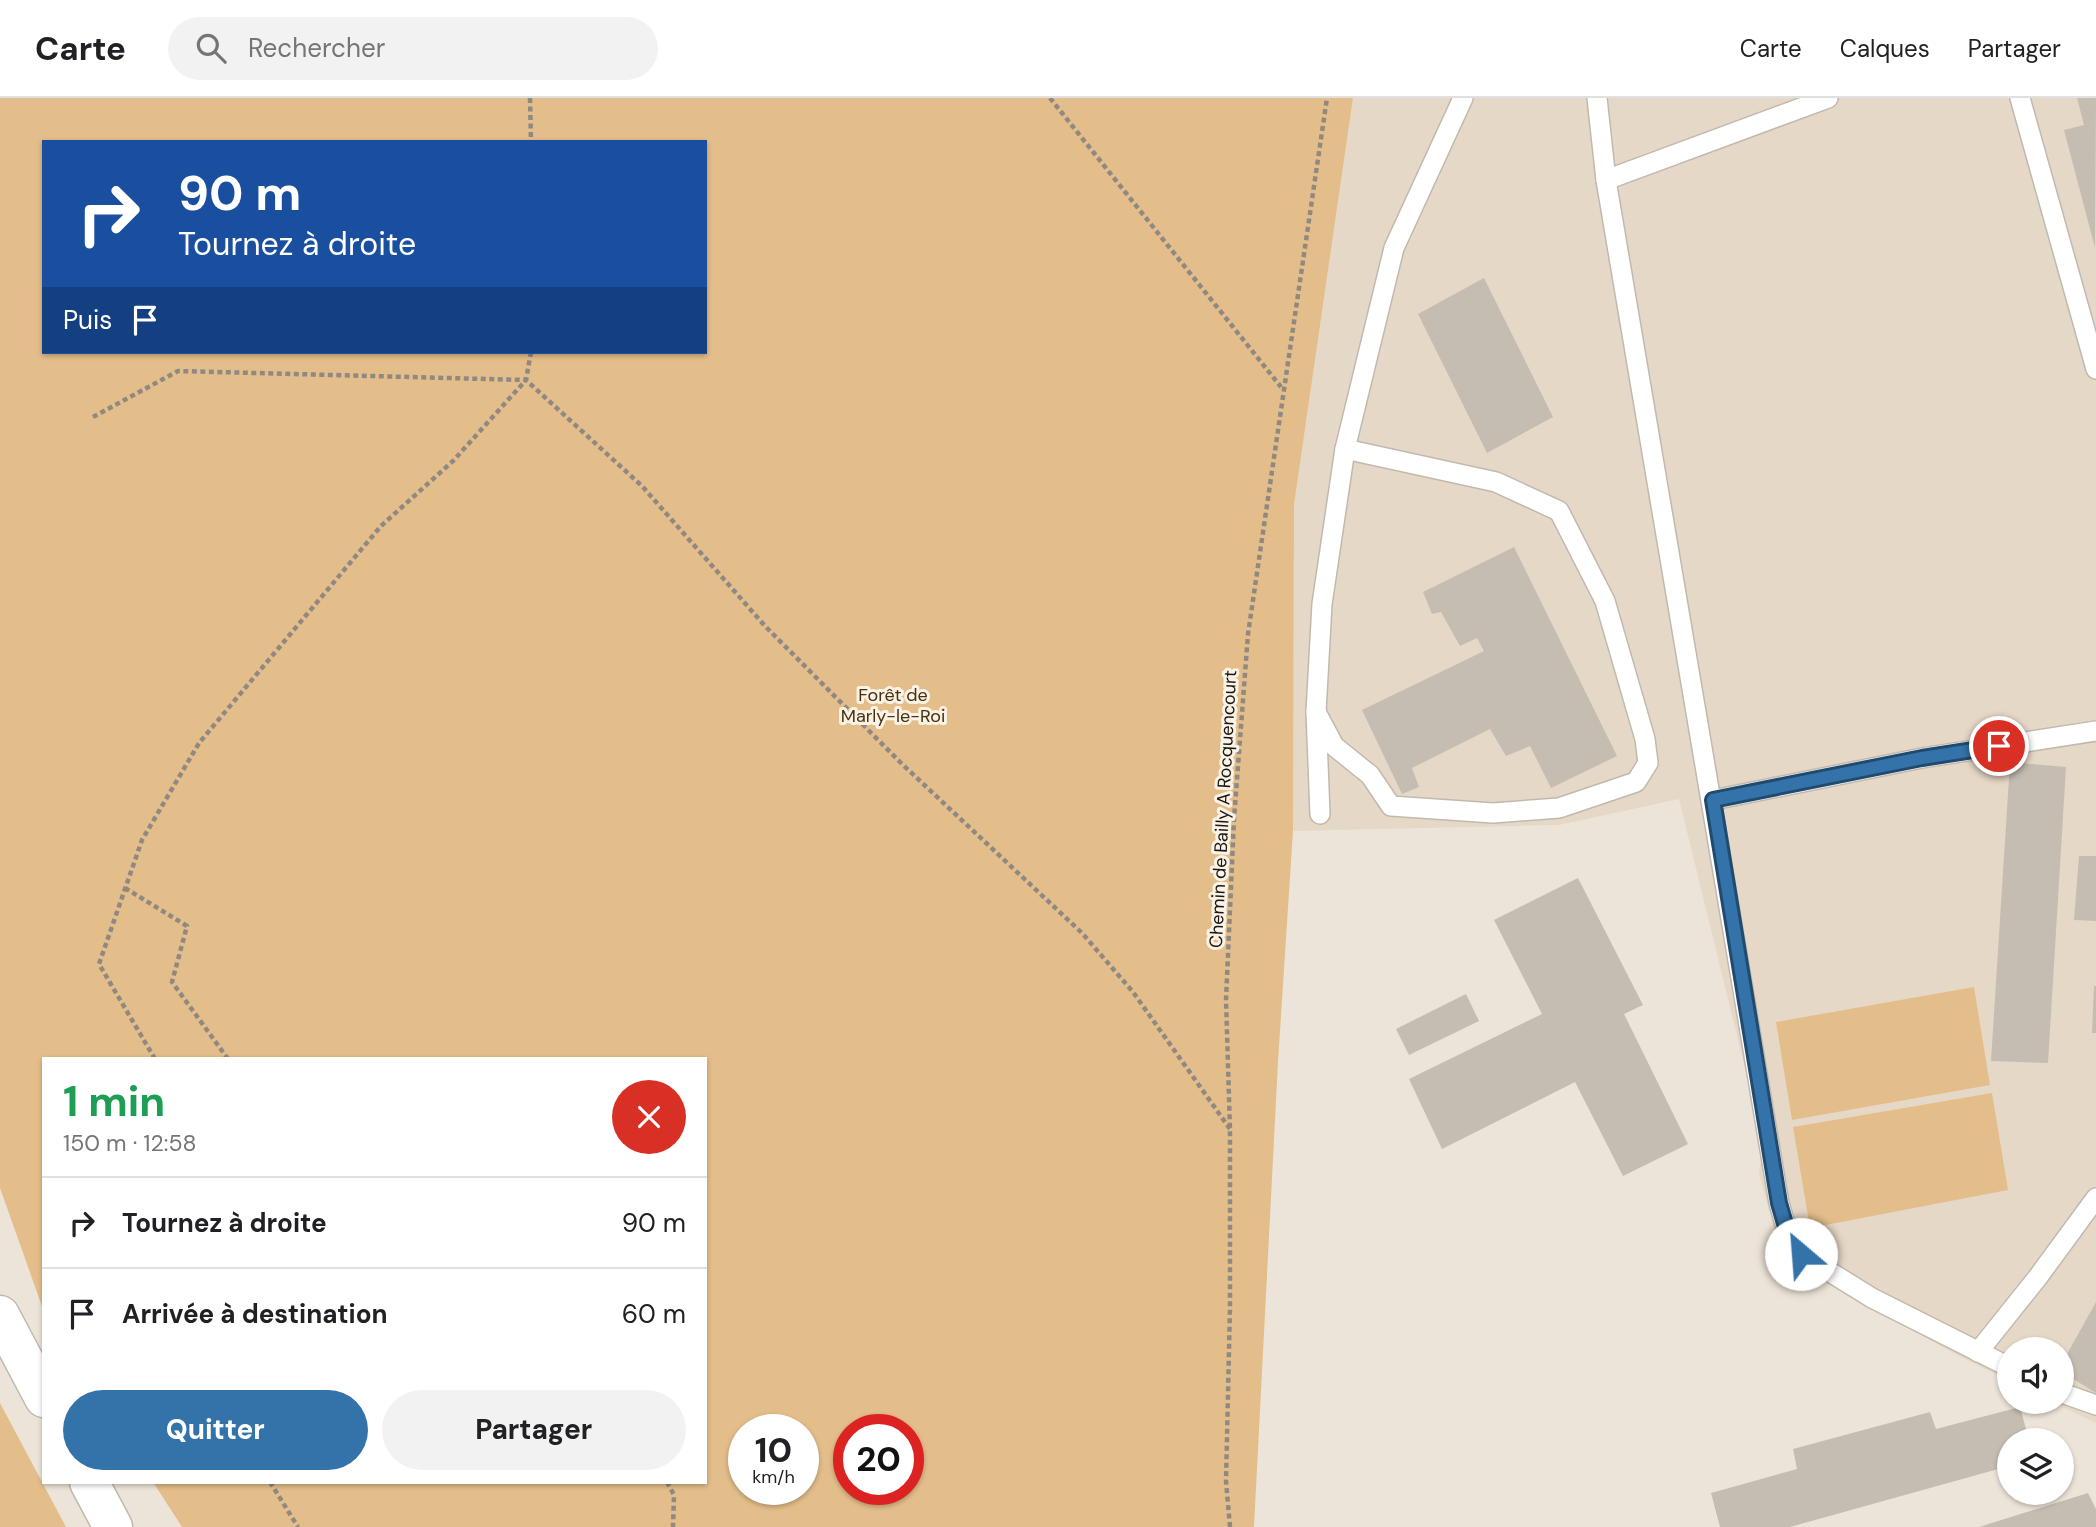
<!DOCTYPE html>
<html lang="fr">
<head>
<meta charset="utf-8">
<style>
  :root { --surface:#fff; --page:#f2f2f2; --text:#202124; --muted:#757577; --line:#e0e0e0; --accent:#3373a9 }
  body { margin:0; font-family:"DM Sans",sans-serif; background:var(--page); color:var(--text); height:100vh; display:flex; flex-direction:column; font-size:26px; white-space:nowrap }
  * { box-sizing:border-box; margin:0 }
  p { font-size:23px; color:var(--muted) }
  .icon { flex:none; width:38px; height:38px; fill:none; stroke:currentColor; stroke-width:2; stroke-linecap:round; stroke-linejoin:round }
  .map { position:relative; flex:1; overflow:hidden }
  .panel { position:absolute; left:42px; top:959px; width:665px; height:427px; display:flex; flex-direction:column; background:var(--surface); border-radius:0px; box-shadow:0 2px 5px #0004 }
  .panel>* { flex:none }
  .top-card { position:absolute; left:42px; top:42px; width:665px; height:214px; border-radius:0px; box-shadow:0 2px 5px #0004; background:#1a4fa0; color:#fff; overflow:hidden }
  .controls { position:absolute; left:1997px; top:1239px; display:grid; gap:14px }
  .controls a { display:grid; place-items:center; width:77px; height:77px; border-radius:50%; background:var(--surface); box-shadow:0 2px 5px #0004; font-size:35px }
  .speed { position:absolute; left:728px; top:1316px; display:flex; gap:14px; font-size:35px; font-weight:700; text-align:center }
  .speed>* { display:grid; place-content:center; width:91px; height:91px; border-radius:50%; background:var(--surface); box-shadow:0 2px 5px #0004; line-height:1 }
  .speed small { font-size:18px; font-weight:400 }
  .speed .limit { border:10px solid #d22; background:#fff; color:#111 }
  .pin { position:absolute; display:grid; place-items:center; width:60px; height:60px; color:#fff; margin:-30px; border:4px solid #fff; border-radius:50%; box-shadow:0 2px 7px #0007 }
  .me { position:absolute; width:77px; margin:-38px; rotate:333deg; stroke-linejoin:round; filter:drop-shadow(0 0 5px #0008) }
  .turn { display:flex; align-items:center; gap:24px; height:147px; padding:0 21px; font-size:32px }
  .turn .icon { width:91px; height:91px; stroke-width:2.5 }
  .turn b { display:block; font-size:49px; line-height:60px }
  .then { display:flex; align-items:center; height:66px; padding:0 21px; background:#0003; gap:14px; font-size:26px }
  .round { display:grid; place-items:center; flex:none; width:74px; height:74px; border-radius:37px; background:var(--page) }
  .headline { display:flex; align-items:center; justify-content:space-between; height:119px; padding:0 21px }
  h1 { font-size:42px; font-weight:700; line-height:52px; color:#1e9e55 }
  .button { display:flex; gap:14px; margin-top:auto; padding:14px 21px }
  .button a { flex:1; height:80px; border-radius:42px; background:var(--accent); color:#fff; font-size:28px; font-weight:700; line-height:80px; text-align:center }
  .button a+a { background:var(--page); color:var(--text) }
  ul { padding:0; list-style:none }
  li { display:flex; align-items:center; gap:21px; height:91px; padding:0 21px; border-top:2px solid var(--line) }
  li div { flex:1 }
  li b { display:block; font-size:26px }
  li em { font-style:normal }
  header { display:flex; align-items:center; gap:42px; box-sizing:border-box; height:98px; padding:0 35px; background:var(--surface); border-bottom:2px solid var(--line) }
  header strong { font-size:33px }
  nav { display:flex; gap:38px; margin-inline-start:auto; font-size:24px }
  .search { width:490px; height:63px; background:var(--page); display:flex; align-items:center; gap:18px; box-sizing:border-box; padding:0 24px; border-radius:38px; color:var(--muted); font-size:26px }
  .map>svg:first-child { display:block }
</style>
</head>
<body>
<header>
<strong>Carte</strong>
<div class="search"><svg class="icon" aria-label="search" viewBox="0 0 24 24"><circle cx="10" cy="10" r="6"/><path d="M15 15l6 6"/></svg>Rechercher</div>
<nav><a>Carte</a><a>Calques</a><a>Partager</a></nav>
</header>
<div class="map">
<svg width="2096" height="1429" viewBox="0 0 2096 1429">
  <rect width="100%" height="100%" fill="#ede4d9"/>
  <polygon fill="#e6d8c7" points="1353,0 2096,0 2096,1325 2052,1304 2062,1304 2062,1251 2009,1251 2009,1283 1951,1254 1781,1157 1759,1076 1763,1044 1679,701 1559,727 1293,733 1294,407"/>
  <g fill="#e4be8a" fill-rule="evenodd">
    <path d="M0,0H1353L1294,407L1293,733L1278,964L1254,1429H182L153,1384H705V961H44V1214L0,1090ZM44,44H705V254H44ZM744,1332H803V1391H744ZM849,1332H908V1391H849Z"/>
    <polygon points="1974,889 1990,987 1792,1022 1776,924"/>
    <polygon points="1992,995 2008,1092 1810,1130 1793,1029"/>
    <polygon points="0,1305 66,1429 0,1429"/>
  </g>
  <g fill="#c5bdb2">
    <polygon points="2077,0 2096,0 2095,150 2064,32 2084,27"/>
    <polygon points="1484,180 1553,319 1487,355 1418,216"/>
    <polygon points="1514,449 1617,658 1551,690 1530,648 1506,658 1490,631 1412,670 1419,689 1402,696 1362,612 1484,553 1477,540 1460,548 1441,514 1432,516 1423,494"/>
    <polygon points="2010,664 2066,669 2048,965 1991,963"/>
    <polygon points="2079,758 2096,758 2096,823 2074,822"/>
    <polygon points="1578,780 1643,907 1624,916 1688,1046 1623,1078 1575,984 1442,1051 1409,981 1542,916 1494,822"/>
    <polygon points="2094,888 2096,888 2096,935 2092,935"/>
    <polygon points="1466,896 1479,923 1409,957 1396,931"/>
    <polygon points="2096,1204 2096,1295 2062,1274 2062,1265"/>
    <polygon points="2020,1309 2029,1342 2009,1342 2009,1368 1790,1429 1720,1429 1711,1395 1797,1371 1793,1351 1930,1314 1936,1331"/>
    <polygon points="2088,1395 2096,1411 2096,1429 1979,1429"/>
  </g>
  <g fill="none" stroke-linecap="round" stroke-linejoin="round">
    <g stroke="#c1b9ae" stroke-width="22">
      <g id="service">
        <polyline points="1597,0 1606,82 1779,1105 1788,1136 1801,1156 1872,1200 2009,1269"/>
        <polyline points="2020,0 2096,271"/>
        <polyline points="1606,82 1828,0"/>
        <polyline points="1316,614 1334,648 1370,677 1391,708 1493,715 1559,710 1636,684 1648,665 1645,641 1605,503 1559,413 1496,384 1345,351"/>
        <polyline points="1713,702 1922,660 2096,633"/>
        <polyline points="1320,716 1316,614 1322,506 1345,351 1394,150 1463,0"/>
        <polyline points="1978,1254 2038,1179 2096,1100"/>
        <polyline points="2062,1295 2096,1307"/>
      </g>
    </g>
    <g stroke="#c1b9ae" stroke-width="41">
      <g id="motorway">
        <polyline points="0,1217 44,1300"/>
        <polyline points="89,1384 113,1429"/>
      </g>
    </g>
    <g stroke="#8f8981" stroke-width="4.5" stroke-dasharray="5 3.5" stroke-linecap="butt">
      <polyline points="530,0 531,44"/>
      <polyline points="1050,0 1281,289"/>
      <polyline points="531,254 526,282 642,388 765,528 902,666 1082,835 1133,894 1230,1031"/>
      <polyline points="93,319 178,273 525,282"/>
      <polyline points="125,790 187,828 172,884 228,961"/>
      <polyline points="155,961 99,866 142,742 199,645 381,428 453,363 526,282"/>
      <polyline points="270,1384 298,1429"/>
      <polyline points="667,1384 674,1397 673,1429"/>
      <polyline points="1230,1429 1226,1383 1230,1209 1230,1032 1226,902 1234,721 1248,536 1327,0"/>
    </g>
    <use href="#service" stroke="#fff" stroke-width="19"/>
    <use href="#motorway" stroke="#fff" stroke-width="38"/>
  </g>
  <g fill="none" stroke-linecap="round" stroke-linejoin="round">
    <g stroke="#214b6e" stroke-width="18">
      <polyline id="route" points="1801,1156 1788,1136 1779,1105 1713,702 1922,660 1999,648"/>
    </g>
    <use href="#route" stroke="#3373a9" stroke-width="12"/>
  </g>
  <g text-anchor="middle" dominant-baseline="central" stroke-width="6" stroke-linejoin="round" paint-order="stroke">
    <g font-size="18" fill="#473110" stroke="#fbf2e6">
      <text x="893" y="597">Forêt de<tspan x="893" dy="21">Marly-le-Roi</tspan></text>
    </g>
    <g font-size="18" fill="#191612" stroke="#fbf2e6">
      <text transform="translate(1223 711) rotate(-87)">Chemin de Bailly A Rocquencourt</text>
    </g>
  </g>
</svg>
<div class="controls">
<a><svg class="icon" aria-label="sound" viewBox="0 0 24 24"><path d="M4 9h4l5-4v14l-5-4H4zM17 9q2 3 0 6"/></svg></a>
<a><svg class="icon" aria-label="layers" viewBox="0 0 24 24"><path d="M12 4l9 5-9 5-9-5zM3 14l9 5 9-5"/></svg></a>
</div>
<div class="speed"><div>10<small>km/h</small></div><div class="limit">20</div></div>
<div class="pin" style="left:1999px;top:648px;background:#d93025"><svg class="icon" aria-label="arrive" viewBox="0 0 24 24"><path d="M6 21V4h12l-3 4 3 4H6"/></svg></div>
<svg class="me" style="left:1801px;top:1156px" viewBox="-20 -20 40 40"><circle r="19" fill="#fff"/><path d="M0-13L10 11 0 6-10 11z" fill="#3373a9"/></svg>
<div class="top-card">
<div class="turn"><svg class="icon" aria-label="right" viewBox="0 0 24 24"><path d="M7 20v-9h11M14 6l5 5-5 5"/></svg><div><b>90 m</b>Tournez à droite</div></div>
<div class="then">Puis<svg class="icon" aria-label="arrive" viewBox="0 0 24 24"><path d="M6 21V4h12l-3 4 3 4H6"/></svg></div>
</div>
<section class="panel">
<div class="headline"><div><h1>1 min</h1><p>150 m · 12:58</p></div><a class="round" style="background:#d93025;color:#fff"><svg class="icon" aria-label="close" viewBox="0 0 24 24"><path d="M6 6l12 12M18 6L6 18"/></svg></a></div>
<ul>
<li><svg class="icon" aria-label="right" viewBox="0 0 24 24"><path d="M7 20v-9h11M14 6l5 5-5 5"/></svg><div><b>Tournez à droite</b></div><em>90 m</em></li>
<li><svg class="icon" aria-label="arrive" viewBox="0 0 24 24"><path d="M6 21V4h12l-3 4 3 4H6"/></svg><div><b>Arrivée à destination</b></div><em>60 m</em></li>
</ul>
<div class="button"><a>Quitter</a><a>Partager</a></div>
</section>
</div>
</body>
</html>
